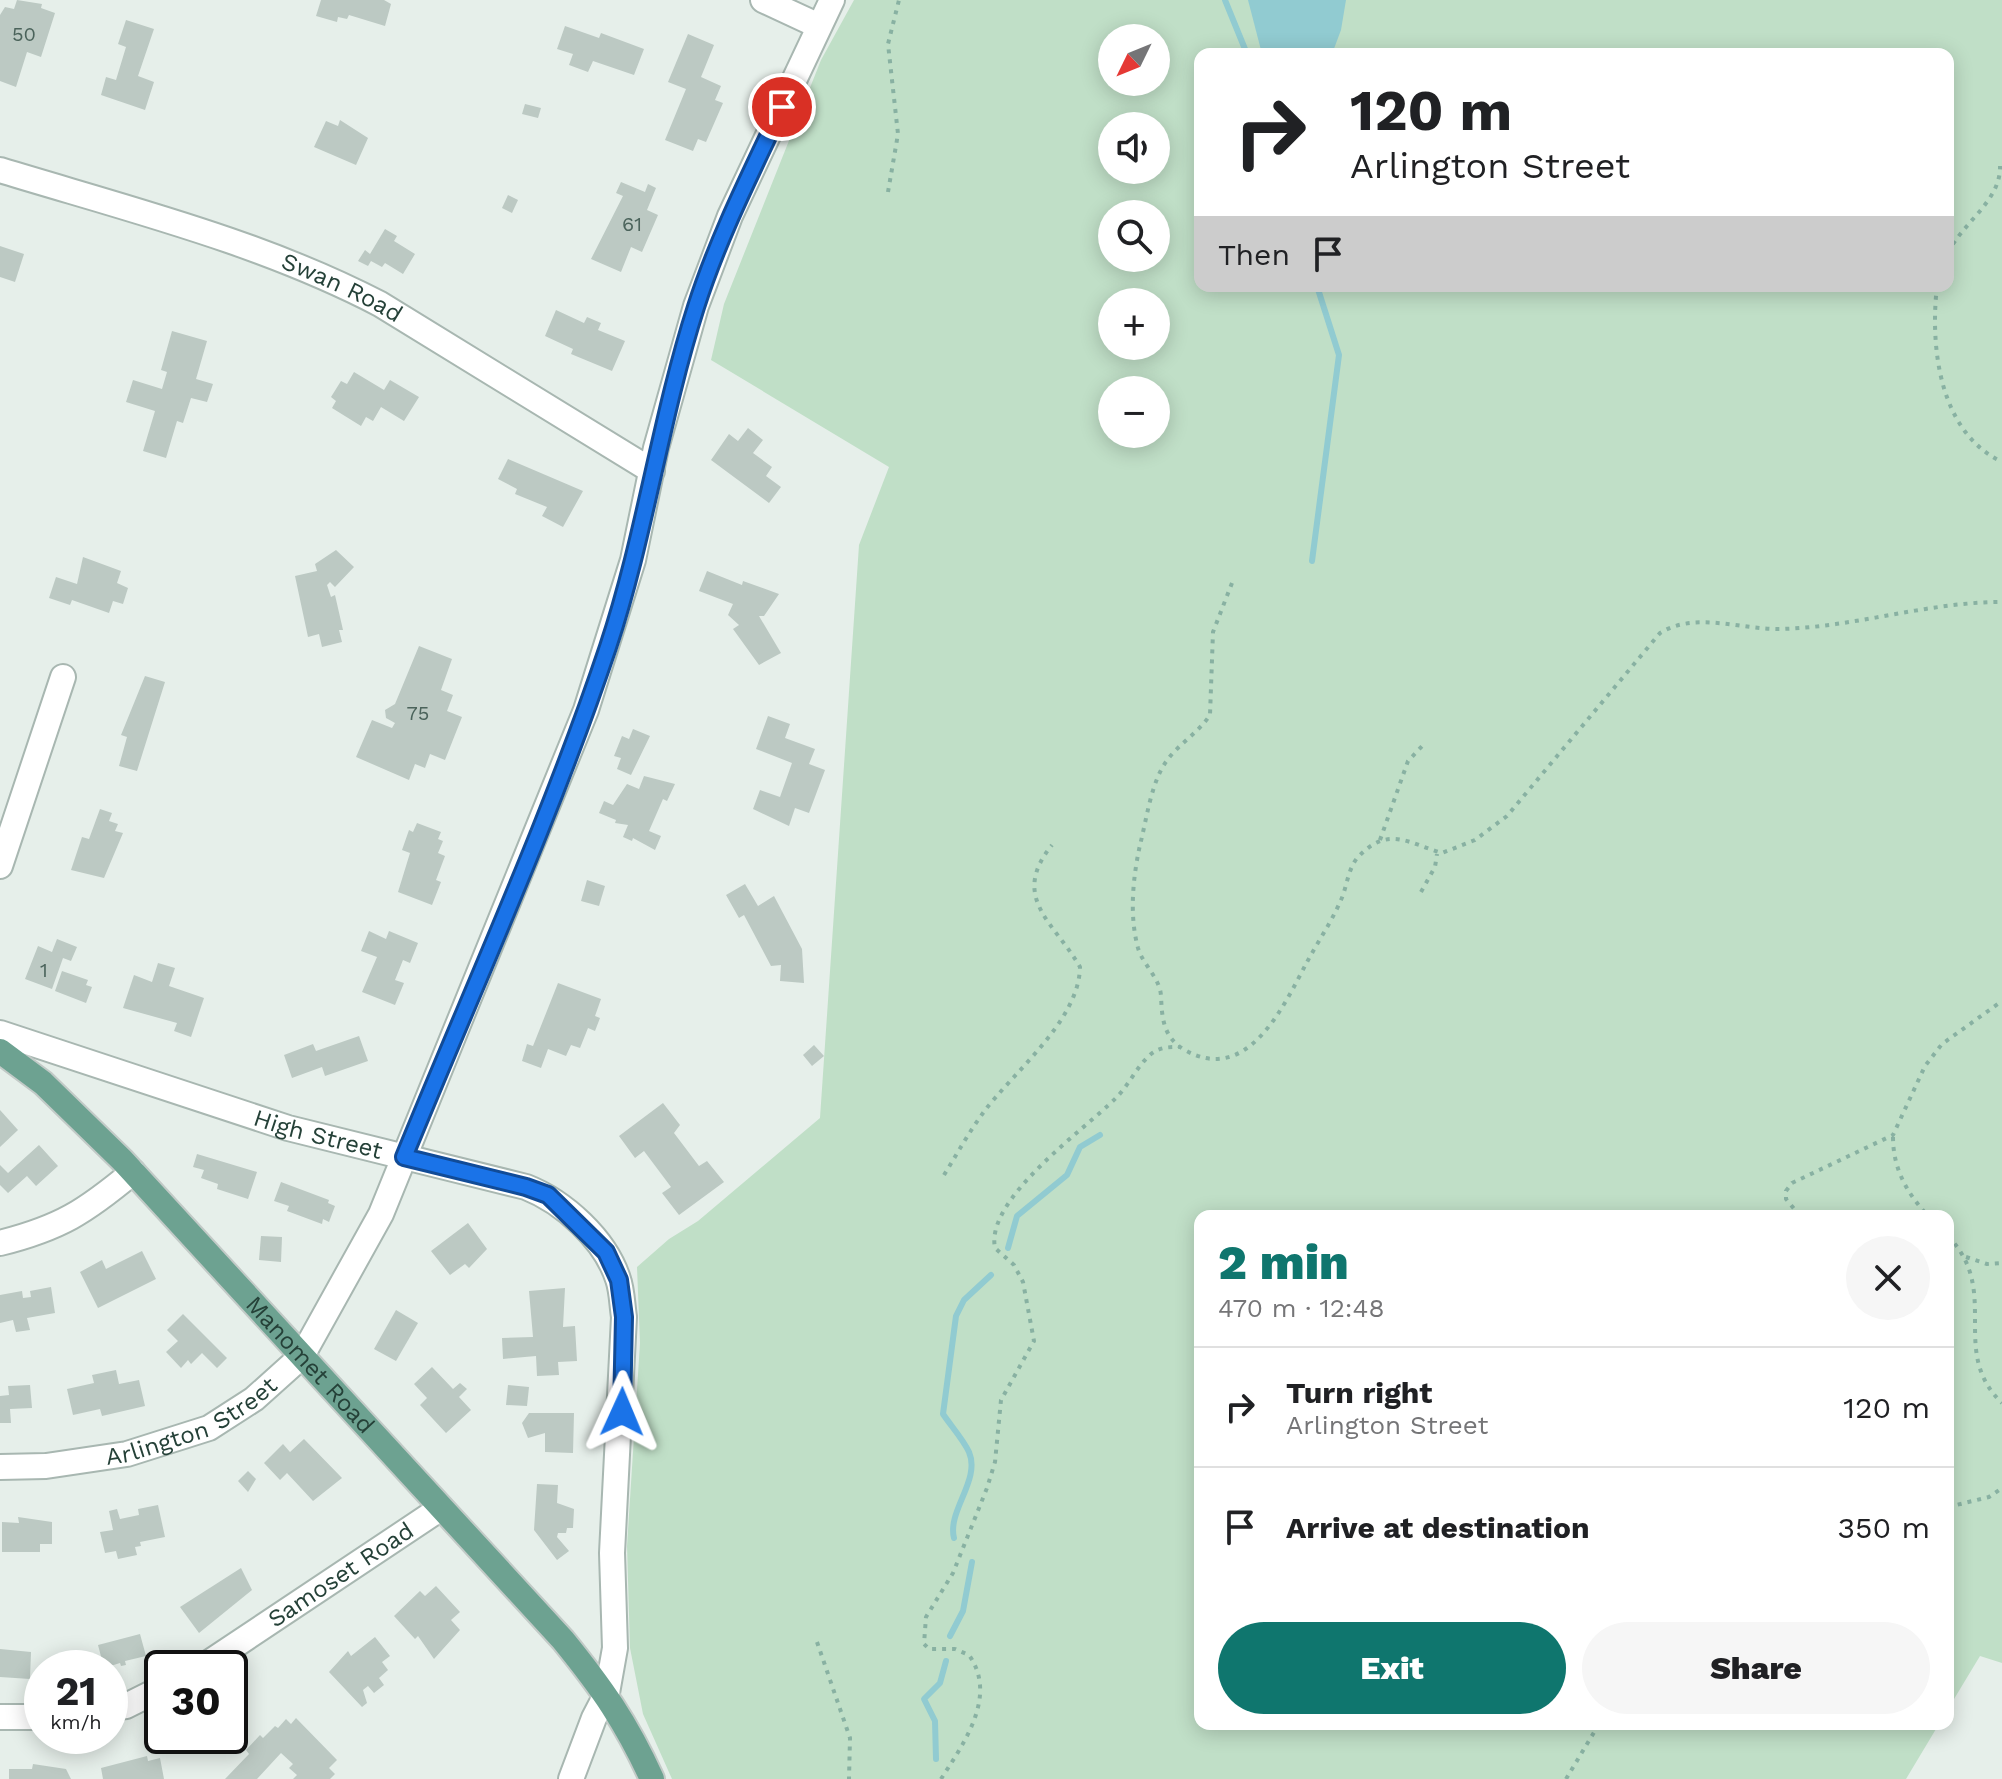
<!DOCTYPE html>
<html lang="en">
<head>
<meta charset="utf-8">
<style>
  :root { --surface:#fff; --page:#f6f6f6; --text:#202124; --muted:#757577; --line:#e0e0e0; --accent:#0f766e }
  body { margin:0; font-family:"Work Sans",sans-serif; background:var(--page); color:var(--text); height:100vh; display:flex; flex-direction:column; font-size:30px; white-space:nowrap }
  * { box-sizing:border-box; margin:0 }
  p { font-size:26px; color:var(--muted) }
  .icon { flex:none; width:44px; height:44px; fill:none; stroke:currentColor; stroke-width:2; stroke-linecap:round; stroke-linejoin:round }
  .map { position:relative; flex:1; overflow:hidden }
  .details { position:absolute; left:1194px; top:1210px; width:760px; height:520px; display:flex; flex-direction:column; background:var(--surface); border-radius:16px; box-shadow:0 4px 20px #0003 }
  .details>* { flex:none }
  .banner { position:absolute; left:1194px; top:48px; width:760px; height:244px; border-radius:16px; box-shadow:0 4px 20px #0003; background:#fff; color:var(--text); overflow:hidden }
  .needle { width:52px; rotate:227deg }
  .fabs { position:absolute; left:1098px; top:24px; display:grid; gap:16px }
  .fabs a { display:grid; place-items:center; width:72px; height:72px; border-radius:50%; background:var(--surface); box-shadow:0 4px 20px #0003; font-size:40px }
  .speed { position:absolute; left:24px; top:1650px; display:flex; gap:16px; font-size:40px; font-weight:700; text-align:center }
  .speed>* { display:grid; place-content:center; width:104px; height:104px; border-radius:50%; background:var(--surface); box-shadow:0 4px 20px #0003; line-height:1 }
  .speed small { font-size:20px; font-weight:400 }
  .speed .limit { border:4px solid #111; border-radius:12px; background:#fff; color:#111 }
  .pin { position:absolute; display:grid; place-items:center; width:68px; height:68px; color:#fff; margin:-34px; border:4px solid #fff; border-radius:50%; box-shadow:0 2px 8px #0007 }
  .me { position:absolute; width:88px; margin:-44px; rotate:1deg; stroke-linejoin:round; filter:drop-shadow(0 0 6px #0008) }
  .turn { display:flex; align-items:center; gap:28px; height:168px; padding:0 24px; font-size:36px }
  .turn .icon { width:104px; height:104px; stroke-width:2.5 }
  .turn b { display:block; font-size:56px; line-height:68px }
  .then { display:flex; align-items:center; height:76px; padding:0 24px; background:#0003; gap:16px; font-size:30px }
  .round { display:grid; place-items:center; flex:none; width:84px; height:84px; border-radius:42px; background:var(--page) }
  .headline { display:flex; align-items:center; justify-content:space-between; height:136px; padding:0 24px }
  h1 { font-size:48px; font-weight:800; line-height:60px; color:var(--accent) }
  .button { display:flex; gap:16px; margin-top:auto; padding:16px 24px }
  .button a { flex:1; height:92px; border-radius:48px; background:var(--accent); color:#fff; font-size:32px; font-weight:800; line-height:92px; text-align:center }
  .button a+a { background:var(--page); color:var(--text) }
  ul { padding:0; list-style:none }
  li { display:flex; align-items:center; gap:24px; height:120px; padding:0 24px; border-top:2px solid var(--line) }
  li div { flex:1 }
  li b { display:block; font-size:30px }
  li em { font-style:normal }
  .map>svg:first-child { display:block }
</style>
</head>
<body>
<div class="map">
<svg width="2002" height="1779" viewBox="0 0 2002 1779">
  <rect width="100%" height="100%" fill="#e6efea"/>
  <path fill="#c0dfc7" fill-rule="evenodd" d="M854,0H2002V1663L1980,1656L1948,1709V1216H1200V1724H1939L1906,1779H672L643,1714L630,1648L627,1546L640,1343L637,1267L669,1239L698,1221L820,1118L859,545L889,467L711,360L724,304L821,60ZM1112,38H1156V82H1112ZM1200,54H1948V286H1200ZM1112,126H1156V170H1112ZM1112,214H1156V258H1112ZM1112,302H1156V346H1112ZM1112,390H1156V434H1112Z"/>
  <polygon fill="#91cbd1" points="1248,0 1346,0 1341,30 1332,54 1262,54"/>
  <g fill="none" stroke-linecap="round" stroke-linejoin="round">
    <g stroke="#91cbd1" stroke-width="6">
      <polyline points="1225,0 1247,54"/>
      <polyline points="1312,561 1339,355 1317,286"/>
      <polyline points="1008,1248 1017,1216 1067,1175 1080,1147 1100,1135"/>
      <path d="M954,1538C947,1511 981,1480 969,1452C963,1439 951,1426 943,1414L956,1316L964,1300L991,1275"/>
      <polyline points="950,1636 963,1611 972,1562"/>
      <polyline points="936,1759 935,1721 924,1699 940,1683 946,1661"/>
    </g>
  </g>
  <g fill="#bcc9c3">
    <polygon points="17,0 42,4 41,8 55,13 41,57 27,52 16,87 0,81 0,15 5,7 14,9"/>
    <polygon points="321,0 384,0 391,4 385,26 349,15 347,19 338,17 337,22 316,16"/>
    <polygon points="126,20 154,29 138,76 154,82 145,110 101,95 106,77 116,80 126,47 118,44"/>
    <polygon points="565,26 599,38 601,33 644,49 634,75 593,61 588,72 569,65 573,54 557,49"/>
    <polygon points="688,34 714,45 701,77 721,86 715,100 723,103 706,142 698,139 693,151 665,140 686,89 668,82"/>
    <polygon points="525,104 541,108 538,118 522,114"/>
    <polygon points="340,120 368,138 356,165 314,147 326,121 338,126"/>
    <polygon points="621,182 645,192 648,184 656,188 647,210 658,215 642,252 631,247 621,272 591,259 623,196 616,193"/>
    <polygon points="508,195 518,200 512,213 502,208"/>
    <polygon points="385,229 397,236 394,241 415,254 403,274 385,263 382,267 371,261 368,266 358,261 365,250 370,254"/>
    <polygon points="0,246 24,254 15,282 0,277"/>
    <polygon points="556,310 584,323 587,317 601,323 598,330 625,341 612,371 571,354 573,349 545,336"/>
    <polygon points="172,331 207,341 196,379 213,384 207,402 191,398 183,423 177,421 166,458 143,451 155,411 126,402 133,380 162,389 167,372 161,370"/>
    <polygon points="354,372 384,390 390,380 419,397 404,421 381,407 373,421 366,417 361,426 332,408 336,401 331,397 341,381 347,384"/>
    <polygon points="748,428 763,440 753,453 772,467 766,476 781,487 769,503 711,460 729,434 738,441"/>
    <polygon points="508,459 583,491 563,527 542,516 547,507 515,494 517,489 498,479"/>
    <polygon points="336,550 354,567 335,587 330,582 327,585 331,597 335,595 343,630 339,630 342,642 322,647 319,634 308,637 295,576 317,571 315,564"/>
    <polygon points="83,557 121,571 117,583 128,588 123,604 113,601 109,613 72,600 70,605 49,598 56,577 77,584"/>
    <polygon points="707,571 742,585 743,581 779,594 764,616 759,616 781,653 759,665 733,629 739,625 728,615 733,604 699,591"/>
    <polygon points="419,646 452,659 441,690 453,695 447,711 462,717 445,760 430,754 425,768 415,764 409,780 356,757 372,720 392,728 395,723 386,718 385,710 395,704"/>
    <polygon points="145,676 165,682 137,771 119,766 127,737 121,735"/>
    <polygon points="768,716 790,724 785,738 815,749 809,764 825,770 809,813 795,808 789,826 753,809 760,790 780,797 792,763 756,749"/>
    <polygon points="633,729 650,736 631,775 617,769 621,758 614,756 622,736 629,739"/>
    <polygon points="644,776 675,784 667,801 663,799 649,831 661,836 655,850 633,838 632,841 623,837 628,825 615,823 616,820 599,813 604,801 613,805 627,784 639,789"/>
    <polygon points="100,809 112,813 109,821 118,824 115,831 123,833 104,878 71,870 82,837 89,839"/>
    <polygon points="417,823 441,832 438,839 443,841 438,853 445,856 436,880 441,882 432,905 398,892 410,853 402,850 409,830 413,832"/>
    <polygon points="587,880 605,886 599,906 581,901"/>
    <polygon points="745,884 758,906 774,896 802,949 804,983 780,981 781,965 771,966 744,915 739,918 726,895"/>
    <polygon points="369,931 386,939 389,931 418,943 410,963 403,960 395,980 404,983 395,1005 362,992 377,957 361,951"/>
    <polygon points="57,939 77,947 71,961 63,958 52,989 25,979 38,946 52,952"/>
    <polygon points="158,963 175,968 169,986 204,998 191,1037 174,1031 177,1023 123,1008 134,975 152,982"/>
    <polygon points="62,971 88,980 86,985 92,987 86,1003 55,991"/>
    <polygon points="558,983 601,999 595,1016 600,1018 595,1031 588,1028 580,1048 571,1045 566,1056 548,1049 541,1068 522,1061 527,1044 533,1046"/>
    <polygon points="359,1036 368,1061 325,1076 322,1067 292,1078 284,1055 313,1044 316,1051"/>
    <polygon points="814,1045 824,1056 812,1066 803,1055"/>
    <polygon points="663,1103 680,1125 674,1133 699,1166 707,1161 724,1182 679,1215 662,1193 671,1187 644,1151 635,1158 619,1136"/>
    <polygon points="0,1110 18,1130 0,1147"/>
    <polygon points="39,1145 58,1166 36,1186 27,1176 8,1193 0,1185 0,1165 8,1173"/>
    <polygon points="197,1154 257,1172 248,1199 217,1189 218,1184 201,1178 204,1170 193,1167"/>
    <polygon points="281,1182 329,1200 328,1203 335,1206 329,1222 323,1219 322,1224 287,1211 289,1206 274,1201"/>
    <polygon points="468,1223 487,1249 469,1268 465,1264 450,1275 431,1251"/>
    <polygon points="261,1236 282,1237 281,1262 259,1260"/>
    <polygon points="142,1251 156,1279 98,1308 80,1272 102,1260 106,1269"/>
    <polygon points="51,1287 55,1313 27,1318 30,1330 16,1332 13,1320 0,1323 0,1295 22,1291 23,1298 31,1297 30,1291"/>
    <polygon points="565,1288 563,1327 575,1326 577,1361 558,1362 559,1375 537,1376 536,1356 503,1359 502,1338 533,1337 529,1291"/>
    <polygon points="396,1310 418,1323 396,1361 374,1349"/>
    <polygon points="183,1314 227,1358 217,1368 202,1353 191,1364 188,1360 181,1368 166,1352 178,1341 167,1330"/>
    <polygon points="432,1367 453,1389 460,1383 467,1389 459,1397 471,1410 446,1433 420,1405 427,1398 414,1384"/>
    <polygon points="116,1370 119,1384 139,1380 145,1406 102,1416 100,1409 73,1415 67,1389 94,1383 92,1375"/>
    <polygon points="30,1385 32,1408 10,1409 11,1423 0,1423 0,1396 9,1395 8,1386"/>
    <polygon points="508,1385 529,1387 527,1406 506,1405"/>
    <polygon points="529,1413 574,1413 573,1453 545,1452 545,1433 528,1438 522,1423"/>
    <polygon points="304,1439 342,1478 313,1501 287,1473 280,1480 264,1463 283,1444 290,1452"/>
    <polygon points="248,1471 256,1479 248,1492 238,1481"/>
    <polygon points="537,1484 558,1485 557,1503 574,1509 573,1528 567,1528 566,1533 558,1533 557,1537 569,1551 557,1560 534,1530"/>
    <polygon points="158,1505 165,1537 140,1542 141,1546 135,1547 137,1555 118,1559 116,1551 105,1553 100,1532 113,1530 109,1511 117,1509 120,1519 139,1515 138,1509"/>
    <polygon points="18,1517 52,1522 52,1544 40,1544 40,1552 2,1552 2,1522 19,1523"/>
    <polygon points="241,1568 252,1590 199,1633 180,1607"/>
    <polygon points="436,1586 460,1612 451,1620 460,1630 434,1659 418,1636 415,1639 394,1616 420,1591 425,1596"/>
    <polygon points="140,1634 146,1656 125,1661 126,1665 121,1666 120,1663 104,1668 98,1645"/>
    <polygon points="375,1637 390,1656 382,1662 388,1670 379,1678 384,1685 374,1693 368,1686 363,1690 367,1703 362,1707 329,1672 348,1651 351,1656"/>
    <polygon points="0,1649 31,1652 30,1679 0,1677"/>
    <polygon points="296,1718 337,1760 329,1768 335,1774 330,1779 293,1779 297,1775 289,1768 293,1764 281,1753 257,1779 225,1779 249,1754 246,1750 260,1735 263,1738 275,1726 278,1728 286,1719 291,1724"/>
    <polygon points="147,1756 148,1761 160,1758 164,1779 103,1779 101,1768"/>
    <polygon points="33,1764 66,1769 71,1779 9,1779 9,1769 32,1769"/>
  </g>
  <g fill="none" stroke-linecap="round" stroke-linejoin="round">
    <g stroke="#a8b7b1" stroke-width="28">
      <g id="minor">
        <polyline points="763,0 819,26"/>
        <path id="s1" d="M0,170C128,209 261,242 380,304L652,471"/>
        <polyline points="0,866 63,677"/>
        <path id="s2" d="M0,1033L288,1128L526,1187C564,1202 605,1239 618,1279C622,1290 622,1304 624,1317L612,1553L615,1648L607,1693L594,1718L571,1779"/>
        <path d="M0,1243C60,1228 85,1212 133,1172"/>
        <path id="s3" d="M0,1467L46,1466L127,1454L209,1428L254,1399L302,1356L381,1214L586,710L633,560L656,448L696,306L730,216L832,0"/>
        <path id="s4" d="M201,1668L441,1508"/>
        <polyline points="110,1708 126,1706 162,1688"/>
        <polyline points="0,1717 42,1717"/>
      </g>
    </g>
    <g stroke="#c2cac7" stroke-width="28">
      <g id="major">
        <path id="s5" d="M0,1051L43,1083L122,1160L563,1640C602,1688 626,1722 652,1779"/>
      </g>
    </g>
    <g stroke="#88b1a2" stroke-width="4" stroke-dasharray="4 6" stroke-linecap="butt">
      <polyline points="888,192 898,134 888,44 899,0"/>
      <path d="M1948,253C1962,223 2001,201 2000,166"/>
      <path d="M1937,286C1930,347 1939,432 2002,462"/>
      <path d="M1232,583L1213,632L1210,715C1199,732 1180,743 1168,759C1151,781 1147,818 1140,845C1133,877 1129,915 1138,948C1143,965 1160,978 1161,996C1162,1018 1163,1036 1183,1049C1247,1087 1283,1007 1306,964C1317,943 1331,923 1341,900C1347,887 1348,867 1359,856C1389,825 1410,844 1442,853L1475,840L1507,816L1660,633C1695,611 1742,630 1781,629C1856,627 1927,602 2002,602"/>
      <polyline points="1380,840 1408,761 1425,743"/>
      <polyline points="1421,892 1435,867 1437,854"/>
      <path d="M1893,1137C1893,1169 1907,1193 1928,1216"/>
      <path d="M944,1175C957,1154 969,1132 983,1113C1014,1071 1079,1021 1080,967C1055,923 1009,898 1052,845"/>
      <polyline points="1800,1216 1786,1199 1786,1191 1792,1183 1893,1135 1925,1066 1942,1044 2002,1001"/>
      <path d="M1948,1236C2002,1292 1948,1351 2002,1403"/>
      <polyline points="1966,1257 1987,1264 2002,1263"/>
      <polyline points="1948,1507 1989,1497 2002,1488"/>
      <polyline points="817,1642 850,1738 849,1779"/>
      <path d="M941,1779C964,1743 998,1696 969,1655L955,1649H929L924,1644L926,1617L953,1573L987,1488L995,1462L1001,1400L1034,1341L1023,1282L1014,1265L995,1248C985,1199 1084,1130 1116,1098C1129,1085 1137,1066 1151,1054C1160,1047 1169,1047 1180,1047"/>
      <polyline points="1566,1779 1599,1724"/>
    </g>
    <use href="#minor" stroke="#fff" stroke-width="24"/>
    <use href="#major" stroke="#6da291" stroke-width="24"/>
  </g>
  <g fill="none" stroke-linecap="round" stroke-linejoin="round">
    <g stroke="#114b97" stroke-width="20">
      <path id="route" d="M622,1412L624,1317L619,1280L606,1252L548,1195L526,1187L404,1157C473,988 550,820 608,647C645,536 660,419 696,307C718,238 751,173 782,107"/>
    </g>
    <use href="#route" stroke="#1a73e8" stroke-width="14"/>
  </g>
  <g text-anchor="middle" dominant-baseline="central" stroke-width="7" stroke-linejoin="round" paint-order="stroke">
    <g font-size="20" fill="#4b635b">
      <text x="24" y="34">50</text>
      <text x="632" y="224">61</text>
      <text x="418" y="713">75</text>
      <text x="44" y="970">1</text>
    </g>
    <g font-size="24" fill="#254138" stroke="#f7fbf9">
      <text stroke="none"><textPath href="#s1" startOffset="362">Swan Road</textPath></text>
      <text stroke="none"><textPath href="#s2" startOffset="334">High Street</textPath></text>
      <text stroke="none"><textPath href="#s5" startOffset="442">Manomet Road</textPath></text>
      <text stroke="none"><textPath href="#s3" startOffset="200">Arlington Street</textPath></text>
      <text stroke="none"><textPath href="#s4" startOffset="168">Samoset Road</textPath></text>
    </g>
  </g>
</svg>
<div class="fabs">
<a><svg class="needle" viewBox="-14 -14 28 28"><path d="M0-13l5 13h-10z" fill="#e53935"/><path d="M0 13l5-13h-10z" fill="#757577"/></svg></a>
<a><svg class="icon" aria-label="sound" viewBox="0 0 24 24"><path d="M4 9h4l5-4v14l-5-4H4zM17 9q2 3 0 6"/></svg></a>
<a><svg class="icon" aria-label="search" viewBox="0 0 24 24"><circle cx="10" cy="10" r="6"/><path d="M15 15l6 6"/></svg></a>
<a>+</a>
<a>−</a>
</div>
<div class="speed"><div>21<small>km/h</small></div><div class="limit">30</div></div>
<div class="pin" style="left:782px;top:107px;background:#d93025"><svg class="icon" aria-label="arrive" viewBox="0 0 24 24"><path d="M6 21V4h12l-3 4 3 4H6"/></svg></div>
<svg class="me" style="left:622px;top:1412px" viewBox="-20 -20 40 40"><path d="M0-17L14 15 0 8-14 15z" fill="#1a73e8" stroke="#fff" stroke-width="4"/></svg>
<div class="banner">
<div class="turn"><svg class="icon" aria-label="right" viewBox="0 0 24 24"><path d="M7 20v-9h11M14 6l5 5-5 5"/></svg><div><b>120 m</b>Arlington Street</div></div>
<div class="then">Then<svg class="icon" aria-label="arrive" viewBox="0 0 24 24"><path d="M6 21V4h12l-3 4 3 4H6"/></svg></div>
</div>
<section class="details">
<div class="headline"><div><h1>2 min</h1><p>470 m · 12:48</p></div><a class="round"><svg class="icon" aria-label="close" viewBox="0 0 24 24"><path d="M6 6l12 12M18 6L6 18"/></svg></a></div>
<ul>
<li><svg class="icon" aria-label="right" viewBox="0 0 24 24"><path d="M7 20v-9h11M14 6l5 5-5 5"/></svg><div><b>Turn right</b><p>Arlington Street</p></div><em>120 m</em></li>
<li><svg class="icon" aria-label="arrive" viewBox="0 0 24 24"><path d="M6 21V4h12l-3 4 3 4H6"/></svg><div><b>Arrive at destination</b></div><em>350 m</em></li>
</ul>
<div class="button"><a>Exit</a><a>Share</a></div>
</section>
</div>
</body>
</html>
